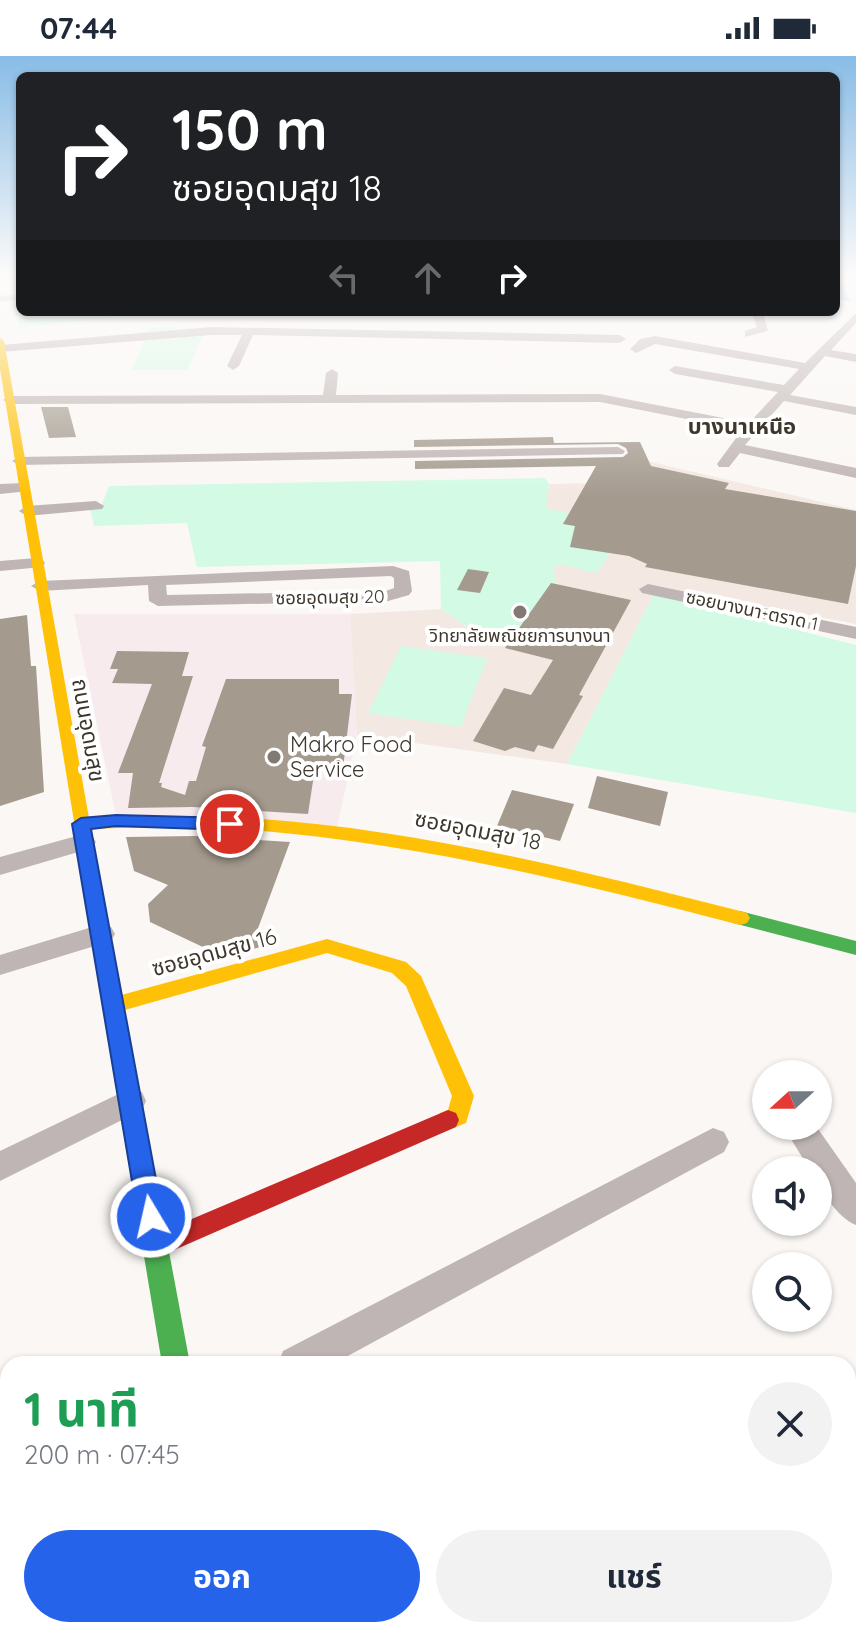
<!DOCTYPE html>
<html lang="th">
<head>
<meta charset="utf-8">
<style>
  :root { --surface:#fff; --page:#f2f2f3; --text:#1f2937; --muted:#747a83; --accent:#2563eb }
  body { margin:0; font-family:Quicksand,"Noto Sans Thai",sans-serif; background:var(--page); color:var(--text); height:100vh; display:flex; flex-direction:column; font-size:30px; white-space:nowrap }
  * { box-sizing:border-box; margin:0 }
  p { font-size:26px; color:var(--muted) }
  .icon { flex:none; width:44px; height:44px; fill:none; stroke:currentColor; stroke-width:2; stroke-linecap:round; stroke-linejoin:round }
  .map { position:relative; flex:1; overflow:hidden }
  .side { position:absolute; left:0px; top:1300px; width:856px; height:282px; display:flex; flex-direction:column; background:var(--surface); border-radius:24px 24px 0 0; box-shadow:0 2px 6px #0004 }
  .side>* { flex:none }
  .guide { position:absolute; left:16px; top:16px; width:824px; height:244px; border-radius:12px; box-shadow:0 2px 6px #0004; background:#202124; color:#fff; overflow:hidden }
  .needle { width:52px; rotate:249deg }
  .buttons { position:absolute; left:752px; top:1004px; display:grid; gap:16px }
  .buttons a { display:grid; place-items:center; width:80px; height:80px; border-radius:50%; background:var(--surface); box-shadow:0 2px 6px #0004; font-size:40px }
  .pin { position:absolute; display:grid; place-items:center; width:68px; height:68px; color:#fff; margin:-34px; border:4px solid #fff; border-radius:50%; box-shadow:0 2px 8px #0007 }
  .me { position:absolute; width:88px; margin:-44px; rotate:351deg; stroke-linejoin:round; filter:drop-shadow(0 0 6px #0008) }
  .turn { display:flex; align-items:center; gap:28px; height:168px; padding:0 24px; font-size:36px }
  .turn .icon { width:104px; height:104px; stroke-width:2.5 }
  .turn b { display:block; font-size:56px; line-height:68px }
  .lanes { display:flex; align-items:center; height:76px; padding:0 24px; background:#0003; justify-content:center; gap:40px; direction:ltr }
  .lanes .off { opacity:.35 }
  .round { display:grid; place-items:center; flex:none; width:84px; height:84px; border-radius:42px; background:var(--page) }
  .headline { display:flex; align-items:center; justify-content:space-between; height:136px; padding:0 24px }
  h1 { font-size:48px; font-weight:700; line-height:60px; color:#1e9e55 }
  .action { display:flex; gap:16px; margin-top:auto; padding:16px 24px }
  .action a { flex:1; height:92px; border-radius:48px; background:var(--accent); color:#fff; font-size:32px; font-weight:700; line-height:92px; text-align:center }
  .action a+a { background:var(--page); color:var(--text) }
  .status { display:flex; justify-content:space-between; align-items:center; height:56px; padding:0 40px; background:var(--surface); direction:ltr }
  .status svg { height:22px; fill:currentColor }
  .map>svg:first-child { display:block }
</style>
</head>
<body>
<div class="status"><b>07:44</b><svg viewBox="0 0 49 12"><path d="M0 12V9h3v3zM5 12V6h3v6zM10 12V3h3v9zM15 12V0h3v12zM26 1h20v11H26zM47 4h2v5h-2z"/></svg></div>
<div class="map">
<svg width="856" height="1581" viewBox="0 0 856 1581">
  <rect width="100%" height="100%" fill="#faf7f4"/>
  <polygon fill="#f7ebed" points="74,558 350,558 357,679 337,771 116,760"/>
  <polygon fill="#f4e9e2" points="639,403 856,454 856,568 647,528 654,538 567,708 357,679 350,558 441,553 441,507 538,507 549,428 596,427"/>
  <g fill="#d2fae5">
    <polygon points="37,256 120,256 118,261 19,272 16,258"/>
    <polygon points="177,270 174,283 204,278 187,314 132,314 149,272"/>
    <polygon points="545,422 549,428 546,452 619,469 618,485 597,517 559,508 553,513 558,532 523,585 480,580 441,553 440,505 197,511 187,467 94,470 89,448 102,448 109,430"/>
    <polygon points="654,538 856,589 856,757 567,708"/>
    <polygon points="401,590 487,602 461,671 368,657"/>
  </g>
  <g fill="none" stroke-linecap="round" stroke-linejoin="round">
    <polygon fill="#99c7e3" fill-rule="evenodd" points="836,222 841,225 851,246 842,244 836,233"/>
  </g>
  <g fill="#a49a8e">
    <polygon points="41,351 68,351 76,381 49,382"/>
    <polygon points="553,381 554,387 640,386 651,410 729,427 725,433 856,455 856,510 848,548 645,511 647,508 629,500 570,491 575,470 563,468 596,410 415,413 415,405 623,401 628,397 626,392 618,388 414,391 414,384"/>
    <polygon points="468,513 489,516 480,537 457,534"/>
    <polygon points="551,527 631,544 579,639 583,640 553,693 538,689 534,696 515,691 505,695 473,685 504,632 531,639 553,604 505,592"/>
    <polygon points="27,559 31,610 36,610 44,736 0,750 0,563"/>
    <polygon points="117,595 189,596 182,620 193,620 159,727 162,727 161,731 185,739 189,725 196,725 206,691 202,690 226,623 339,623 339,638 352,638 343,712 315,712 308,758 192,751 128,752 133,717 118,717 152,628 112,627 118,613 110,613"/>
    <polygon points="597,720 668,736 660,770 588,752"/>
    <polygon points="512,734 574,748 560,785 497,770"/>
    <polygon points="195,780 290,786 257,875 271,882 264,890 224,901 150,866 148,848 168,829 134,815 126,781"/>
  </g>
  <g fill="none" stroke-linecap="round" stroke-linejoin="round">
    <g fill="#bfb5b4" fill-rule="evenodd">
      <polygon points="20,238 20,244 0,246 0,240"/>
      <polygon points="751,256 763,256 768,275 745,281 745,275 757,271"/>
      <polygon points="856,257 856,267 831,294 856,298 856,306 825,300 790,339 856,351 856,359 784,345 745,389 856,412 856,422 740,397 729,411 719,411 717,408 742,374 600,346 10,348 3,344 10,340 323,339 326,317 332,313 338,317 336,339 600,338 749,367 778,336 675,318 669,314 675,310 784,329 799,313 655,288 636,297 630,293 640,283 655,280 805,307"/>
      <polygon points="211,271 620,279 626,283 620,287 253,279 239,310 233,314 227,310 242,279 211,279 0,296 1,289"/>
      <polygon points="618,391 625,395 623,398 19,409 12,405 19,401"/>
      <polygon points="24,427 29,429 29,435 0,438 0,428"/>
      <polygon points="96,445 104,450 102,453 27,460 19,455 27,450"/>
      <polygon points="36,502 42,503 45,507 42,511 0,515 0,505"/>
      <path d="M393,510L409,515L412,535L409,539L388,545L158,550L149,545L148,529L40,535L31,530L40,525ZM391,520L394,522V532L386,535L167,539L166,529Z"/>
      <polygon points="648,528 856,571 856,583 642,537 639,533"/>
      <polygon points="84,778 92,780 96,786 92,792 0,819 0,801"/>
      <polygon points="102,868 111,871 115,878 111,885 0,919 0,899"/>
      <polygon points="131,1032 142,1036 146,1045 142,1054 0,1125 0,1095"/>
      <path d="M783,1070H816L856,1127V1169C838,1162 818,1134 818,1114H810Z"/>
      <polygon points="713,1072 724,1076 729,1086 724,1096 333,1308 278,1308 283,1295"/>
      <polygon points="8,1481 8,1523 0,1527 0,1484"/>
    </g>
    <g fill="#4caf50" fill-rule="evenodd">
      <polygon points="740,855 856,885 856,899 733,867 730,862 733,857"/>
      <polygon points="104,893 111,896 114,901 190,1308 162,1308 94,901 97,896"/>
      <polygon points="211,1574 243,1574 244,1581 212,1581"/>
    </g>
    <g fill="#ffc107" fill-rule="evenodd">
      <path d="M0,282L4,285L89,762C142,760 194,759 247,762C414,772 578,814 740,855L747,857L750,862L747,867L740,869C579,827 417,787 250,774C197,770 144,771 91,773L114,901L111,906H97L0,313Z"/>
      <polygon points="327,883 406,906 421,920 474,1040 466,1067 448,1074 440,1071 437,1064 440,1057 448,1054 452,1040 406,930 392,917 327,897 114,957 107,955 104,949 107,943 114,941"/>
    </g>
    <polygon fill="#c62828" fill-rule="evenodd" points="448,1054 456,1057 459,1064 456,1071 165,1198 156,1202 147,1198 143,1190 147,1182"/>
  </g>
  <linearGradient id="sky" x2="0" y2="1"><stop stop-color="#88bce6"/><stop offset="0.5" stop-color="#fdfbfa"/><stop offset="1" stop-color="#fdfbfa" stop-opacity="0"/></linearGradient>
  <rect width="856" height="441" fill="url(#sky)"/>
  <polygon fill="#2563eb" stroke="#184099" stroke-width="2" points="116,759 230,762 239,768 230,774 116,770 91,773 163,1161 159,1169 151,1173 142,1169 138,1161 72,768 81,762"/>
  <g fill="#807a72" stroke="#fff" stroke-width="3">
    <circle cx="520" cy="556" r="8"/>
    <circle cx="274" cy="701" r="8"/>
  </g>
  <g text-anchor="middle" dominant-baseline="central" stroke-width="8" stroke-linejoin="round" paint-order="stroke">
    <g font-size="18" fill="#3f372c" stroke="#fff">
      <text transform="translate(330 541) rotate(-1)">ซอยอุดมสุข 20</text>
      <text transform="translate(752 554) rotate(12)">ซอยบางนา-ตราด 1</text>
    </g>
    <g font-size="18" fill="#3f372c" stroke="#fff">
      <text x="520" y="579">วิทยาลัยพณิชยการบางนา</text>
    </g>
    <g font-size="22" font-weight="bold" fill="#3f372c" stroke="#fff">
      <text x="742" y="370">บางนาเหนือ</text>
    </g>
    <g font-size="22" fill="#3f372c" stroke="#fff">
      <text transform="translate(89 674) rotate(80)">ถนนอุดมสุข</text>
      <text transform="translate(478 774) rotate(11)">ซอยอุดมสุข 18</text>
      <text transform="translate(214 896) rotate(-15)">ซอยอุดมสุข 16</text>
    </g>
    <g font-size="22" fill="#3f372c" stroke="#fff" text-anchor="start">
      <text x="290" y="688">Makro Food<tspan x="290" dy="25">Service</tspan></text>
    </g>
  </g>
</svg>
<div class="buttons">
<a><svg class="needle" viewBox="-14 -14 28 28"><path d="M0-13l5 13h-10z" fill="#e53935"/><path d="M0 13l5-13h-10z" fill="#747a83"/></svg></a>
<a><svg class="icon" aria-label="sound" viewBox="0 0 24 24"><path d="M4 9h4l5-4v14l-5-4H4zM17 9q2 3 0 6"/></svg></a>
<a><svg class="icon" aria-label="search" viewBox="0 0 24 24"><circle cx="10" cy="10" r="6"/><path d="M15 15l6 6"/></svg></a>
</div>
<div class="pin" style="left:230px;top:768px;background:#d93025"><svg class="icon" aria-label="arrive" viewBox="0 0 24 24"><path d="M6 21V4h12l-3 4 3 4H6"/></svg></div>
<svg class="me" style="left:151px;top:1161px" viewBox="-20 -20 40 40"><circle r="17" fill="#2563eb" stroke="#fff" stroke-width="3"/><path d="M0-11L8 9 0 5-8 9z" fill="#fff"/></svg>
<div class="guide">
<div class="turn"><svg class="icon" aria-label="right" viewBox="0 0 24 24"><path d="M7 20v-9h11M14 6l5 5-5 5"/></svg><div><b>150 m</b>ซอยอุดมสุข 18</div></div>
<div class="lanes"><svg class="icon off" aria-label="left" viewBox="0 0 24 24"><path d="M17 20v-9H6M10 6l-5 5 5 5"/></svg><svg class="icon off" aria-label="ahead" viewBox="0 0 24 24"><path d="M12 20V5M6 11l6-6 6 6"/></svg><svg class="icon" aria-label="right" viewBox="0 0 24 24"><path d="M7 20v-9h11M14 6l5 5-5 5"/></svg></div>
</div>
<section class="side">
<div class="headline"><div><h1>1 นาที</h1><p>200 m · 07:45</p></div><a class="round"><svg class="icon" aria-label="close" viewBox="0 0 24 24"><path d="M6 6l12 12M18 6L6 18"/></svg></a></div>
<div class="action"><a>ออก</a><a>แชร์</a></div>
</section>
</div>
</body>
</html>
